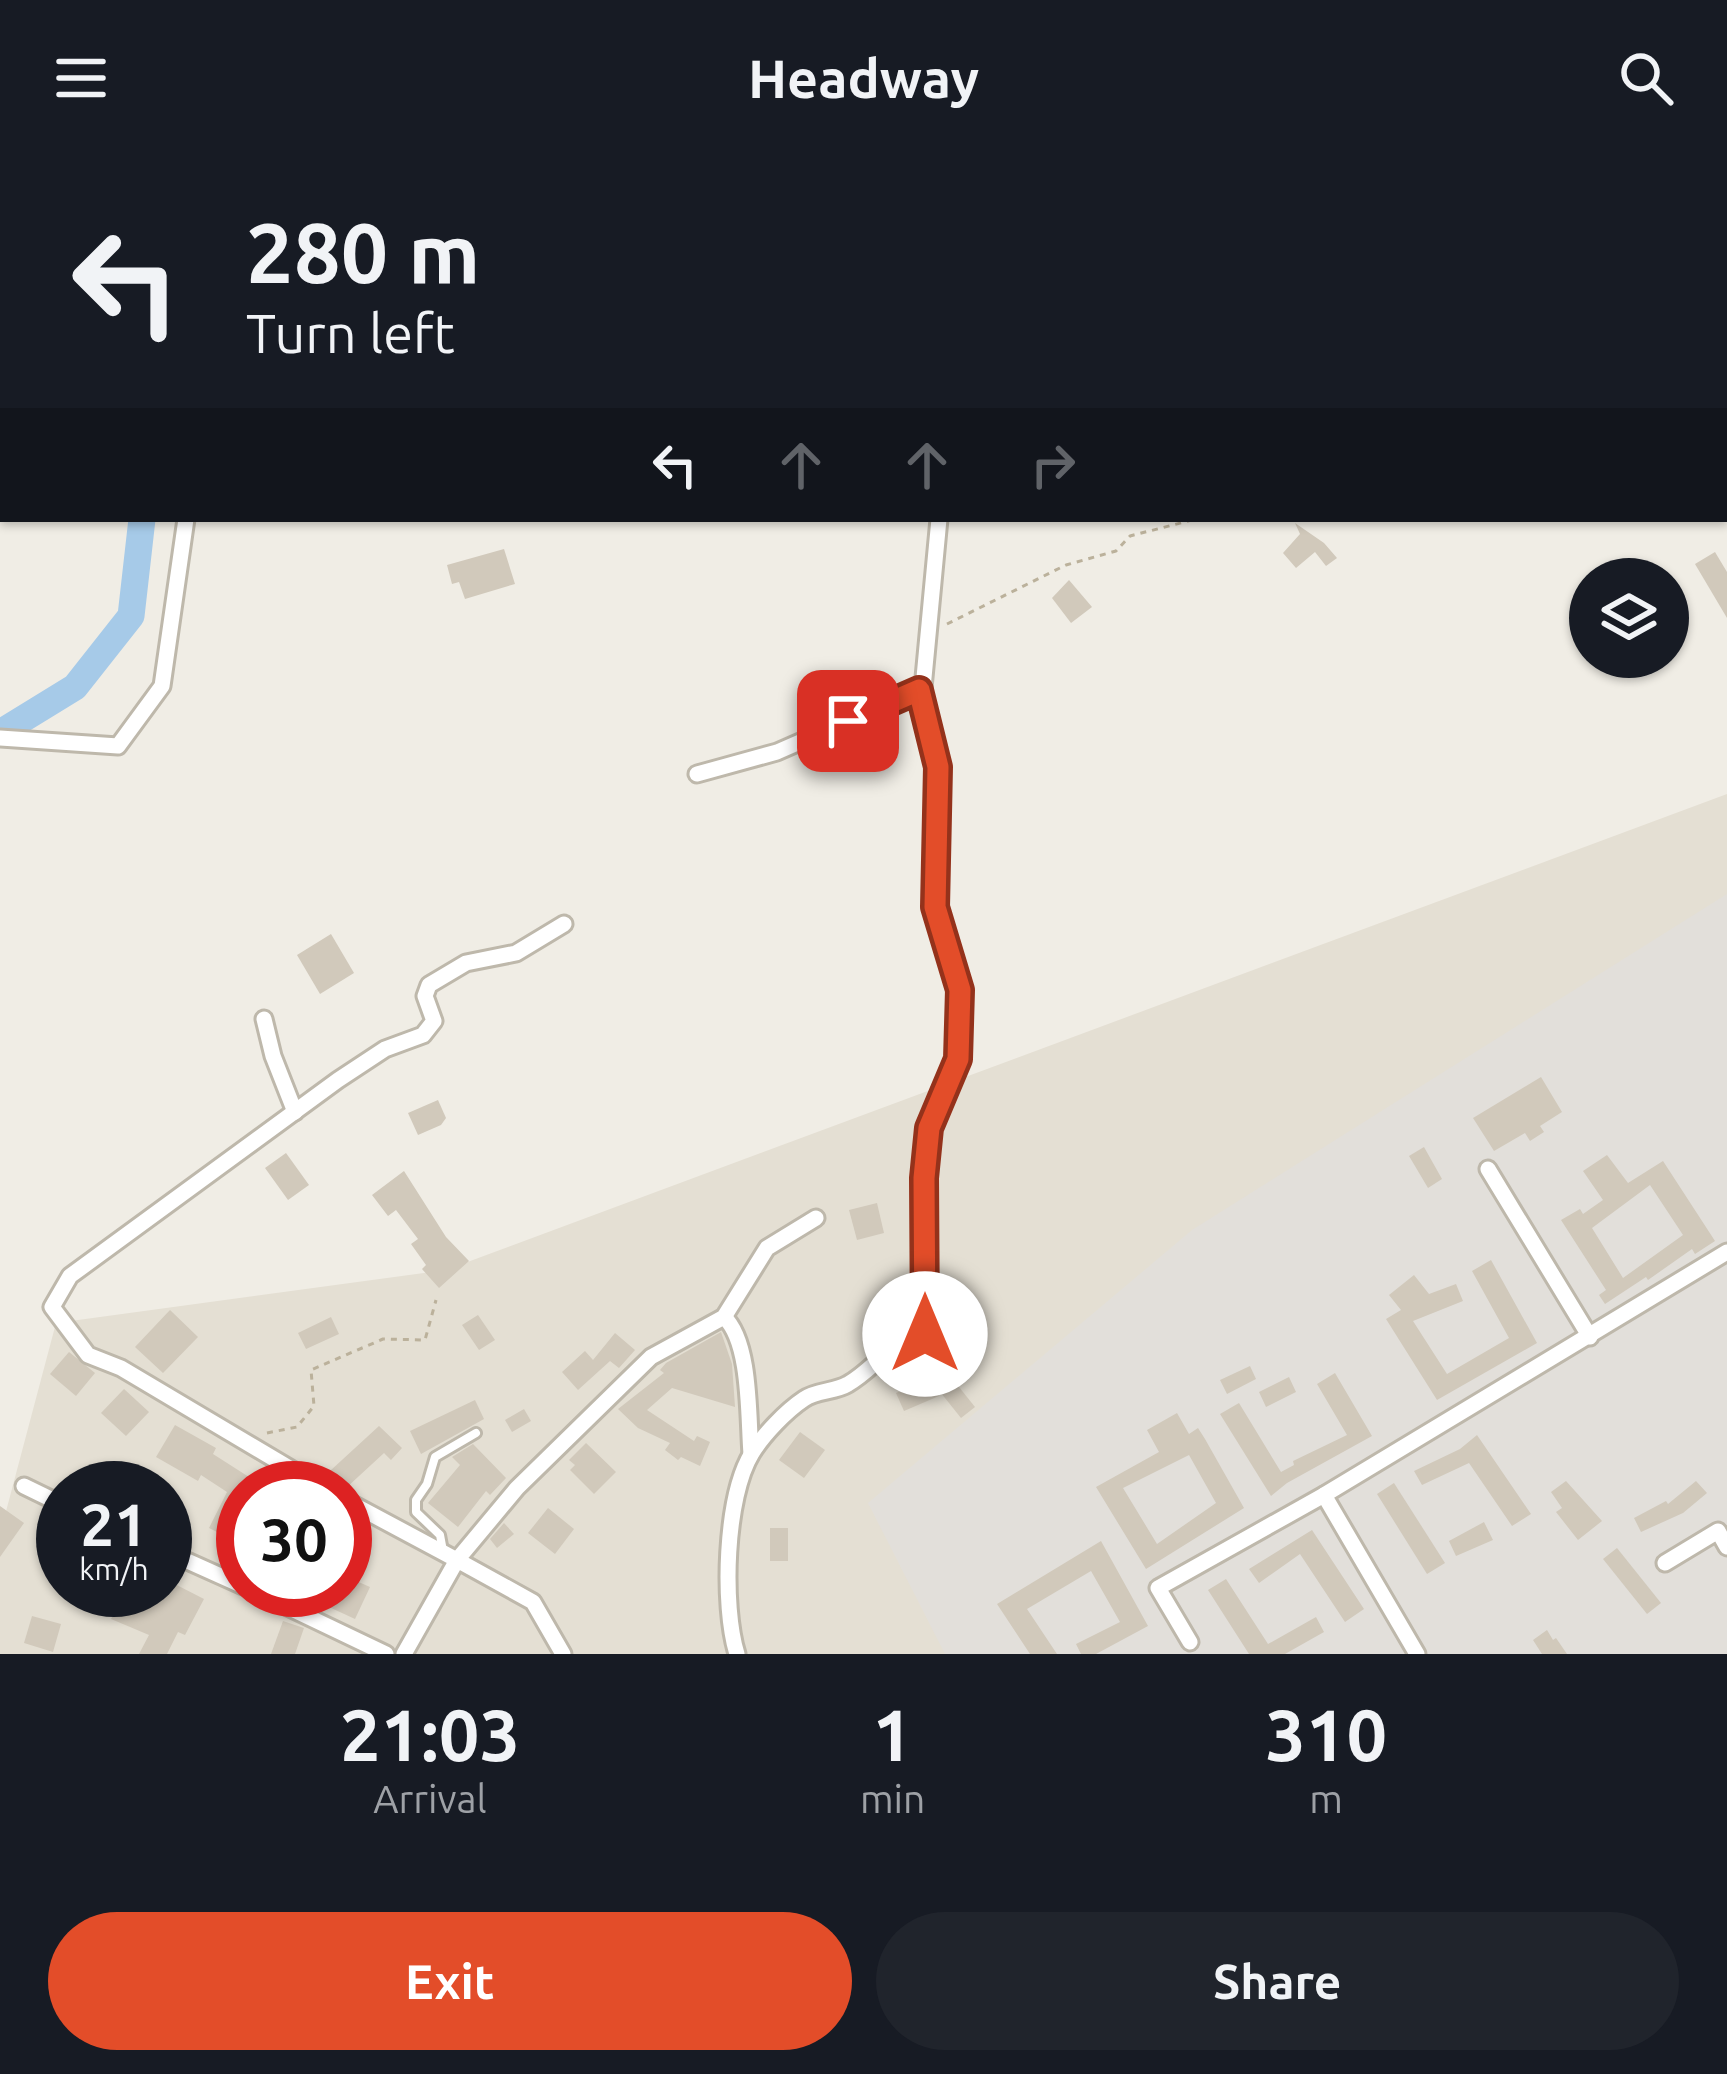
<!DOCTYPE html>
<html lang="en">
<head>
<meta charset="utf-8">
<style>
  :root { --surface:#171b24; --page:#20242c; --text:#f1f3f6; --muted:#9ea1a6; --accent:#e34d29 }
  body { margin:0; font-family:Ubuntu,sans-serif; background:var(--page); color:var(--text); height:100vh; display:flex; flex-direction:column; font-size:45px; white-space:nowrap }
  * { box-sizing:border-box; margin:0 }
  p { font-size:39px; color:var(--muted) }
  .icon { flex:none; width:66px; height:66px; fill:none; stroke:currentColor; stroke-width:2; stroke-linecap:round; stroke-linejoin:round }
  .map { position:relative; height:1498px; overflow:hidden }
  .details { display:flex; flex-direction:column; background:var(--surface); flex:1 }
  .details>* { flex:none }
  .top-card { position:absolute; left:0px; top:0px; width:1728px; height:366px; box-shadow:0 3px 9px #0004; background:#171b24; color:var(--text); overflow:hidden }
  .tools { position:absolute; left:1569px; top:402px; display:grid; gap:24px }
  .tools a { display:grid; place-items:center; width:120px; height:120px; border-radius:50%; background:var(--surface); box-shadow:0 3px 9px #0004; font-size:60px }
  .speed { position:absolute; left:36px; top:1305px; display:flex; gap:24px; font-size:60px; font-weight:700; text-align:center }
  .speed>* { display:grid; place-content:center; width:156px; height:156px; border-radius:50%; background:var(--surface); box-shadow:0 3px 9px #0004; line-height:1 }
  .speed small { font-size:30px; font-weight:400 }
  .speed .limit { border:18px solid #d22; background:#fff; color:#111 }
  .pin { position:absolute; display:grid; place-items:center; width:102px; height:102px; color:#fff; margin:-51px; border-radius:24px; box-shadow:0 6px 18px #0006 }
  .me { position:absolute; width:132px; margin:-66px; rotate:0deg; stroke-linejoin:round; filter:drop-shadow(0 0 9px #0008) }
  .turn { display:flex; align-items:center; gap:42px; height:252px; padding:0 48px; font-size:54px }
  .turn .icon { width:156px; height:156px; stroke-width:2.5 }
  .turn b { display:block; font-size:84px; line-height:102px }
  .lanes { display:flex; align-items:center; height:114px; padding:0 48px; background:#0003; justify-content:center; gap:60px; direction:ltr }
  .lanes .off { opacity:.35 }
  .eta { display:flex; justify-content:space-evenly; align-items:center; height:204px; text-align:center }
  .eta b { font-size:72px; font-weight:700; line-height:84px }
  .button { display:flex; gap:24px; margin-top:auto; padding:24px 48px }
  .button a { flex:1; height:138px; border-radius:72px; background:var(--accent); color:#fff; font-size:48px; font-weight:700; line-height:138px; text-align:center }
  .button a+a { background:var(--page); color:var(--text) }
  header { display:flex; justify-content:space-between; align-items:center; height:156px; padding:0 48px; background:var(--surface); font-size:54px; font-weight:700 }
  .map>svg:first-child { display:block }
</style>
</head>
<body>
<header><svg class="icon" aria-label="menu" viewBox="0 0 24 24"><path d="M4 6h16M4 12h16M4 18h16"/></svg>Headway<svg class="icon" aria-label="search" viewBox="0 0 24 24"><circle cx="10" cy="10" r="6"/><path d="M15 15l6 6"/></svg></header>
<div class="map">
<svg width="1727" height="1498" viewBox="0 0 1727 1498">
  <rect width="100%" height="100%" fill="#f0ede5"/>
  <path fill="#e4dfd3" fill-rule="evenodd" d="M1727,638V1498H0V1378L56,1167L446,1114ZM63,1332H165V1434H63ZM243,1332H345V1434H243Z"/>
  <polygon fill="#e2dfda" points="1727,738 1727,1498 945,1498 868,1347 1192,1074"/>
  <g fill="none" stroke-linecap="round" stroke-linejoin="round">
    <g stroke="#a6cae8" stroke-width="27">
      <polyline points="57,0 57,3"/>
      <polyline points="0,577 75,531 131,460 142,363"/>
    </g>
  </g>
  <g fill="#d1c9bb" fill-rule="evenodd">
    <polygon points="1295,367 1324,387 1337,402 1326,410 1315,396 1296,412 1283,397 1300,378"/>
    <polygon points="504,393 515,428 465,443 459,426 452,428 447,409"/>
    <polygon points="1715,396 1727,416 1727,462 1695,408"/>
    <polygon points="1069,424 1092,451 1071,467 1052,442"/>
    <polygon points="331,778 354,817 320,838 297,799"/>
    <polygon points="1541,921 1562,956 1540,970 1544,976 1530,985 1525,977 1494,995 1473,962"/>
    <polygon points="438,944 446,962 441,969 418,979 408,957"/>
    <polygon points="1424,991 1442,1023 1428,1032 1409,1000"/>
    <polygon points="286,997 309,1029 288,1044 265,1012"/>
    <path d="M1607,999L1628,1027L1663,1005L1715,1085L1695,1098L1692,1093L1648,1124L1646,1121L1605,1148L1599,1139L1606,1134L1561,1064L1580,1053L1583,1058L1603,1044L1583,1015ZM1650,1029L1683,1079L1623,1122L1592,1072Z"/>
    <polygon points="404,1015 446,1081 469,1105 439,1132 422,1113 426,1109 411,1088 418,1083 396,1054 388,1060 372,1039"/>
    <polygon points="877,1047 884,1077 857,1084 849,1054"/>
    <polygon points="1491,1104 1537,1187 1437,1244 1386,1163 1401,1154 1389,1139 1414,1119 1429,1138 1456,1128 1463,1145 1413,1165 1447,1218 1509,1182 1472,1115"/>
    <polygon points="976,1145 980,1173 940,1179 937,1150"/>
    <polygon points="170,1154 198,1181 163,1217 135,1191"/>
    <polygon points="478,1159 495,1184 479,1194 462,1169"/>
    <polygon points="331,1161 339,1178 306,1193 298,1177"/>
    <polygon points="721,1176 732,1208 735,1251 672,1232 647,1254 694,1285 697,1280 710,1286 700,1310 681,1301 678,1304 665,1294 670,1287 638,1272 618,1253 664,1217 660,1214 666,1207"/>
    <polygon points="615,1177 635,1194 619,1212 610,1205 578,1234 562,1216 585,1195 593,1204"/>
    <polygon points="69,1196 95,1217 76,1240 50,1218"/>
    <polygon points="1250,1210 1256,1223 1227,1238 1220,1224"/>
    <polygon points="1335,1217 1372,1280 1287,1327 1271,1340 1220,1258 1239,1247 1281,1316 1294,1309 1293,1305 1347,1279 1317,1228"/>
    <polygon points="1289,1221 1296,1236 1266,1251 1259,1236"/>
    <polygon points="931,1222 939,1240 904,1255 896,1237"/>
    <polygon points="955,1226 975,1251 961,1262 941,1237"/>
    <polygon points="124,1233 149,1256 126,1280 101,1257"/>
    <polygon points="475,1244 484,1263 421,1298 410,1275"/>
    <polygon points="524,1253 531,1265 512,1276 505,1264"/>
    <path d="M1177,1257L1189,1278L1198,1272L1205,1283L1244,1352L1146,1413L1096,1331L1159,1296L1147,1274ZM1189,1299L1216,1347L1157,1388L1123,1332Z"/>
    <polygon points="175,1269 216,1292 213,1298 266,1332 243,1332 243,1389 209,1372 227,1336 201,1319 198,1325 156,1301"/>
    <polygon points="379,1270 402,1292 391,1304 384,1297 346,1332 330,1315"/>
    <polygon points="800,1276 825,1294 804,1322 779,1304"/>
    <polygon points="1477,1279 1531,1358 1512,1370 1469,1307 1422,1329 1414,1315 1460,1293"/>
    <polygon points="586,1287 616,1316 594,1338 570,1314 575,1309 569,1304"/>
    <polygon points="473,1288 506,1322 490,1339 486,1335 458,1371 428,1347 460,1309 452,1301"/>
    <polygon points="1566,1325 1602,1365 1578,1384 1556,1356 1562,1352 1551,1336"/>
    <polygon points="1696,1325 1707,1337 1683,1357 1641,1376 1634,1362 1666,1345 1668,1348"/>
    <polygon points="1394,1327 1445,1407 1427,1418 1377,1338"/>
    <polygon points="0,1350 24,1367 0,1401"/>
    <polygon points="548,1352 574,1373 555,1398 528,1377"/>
    <polygon points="1484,1366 1493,1384 1456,1400 1449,1385"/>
    <polygon points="504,1367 514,1378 497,1392 490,1383"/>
    <rect x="770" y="1372" width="18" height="33"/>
    <polygon points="1312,1374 1364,1453 1345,1466 1300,1398 1259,1427 1249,1413"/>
    <polygon points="1101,1385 1148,1470 1096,1498 1081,1498 1076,1488 1120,1466 1091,1415 1027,1453 1057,1498 1030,1498 997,1448"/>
    <polygon points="1617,1392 1661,1447 1647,1458 1603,1403"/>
    <polygon points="345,1420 370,1431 355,1463 329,1451 337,1434 345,1434"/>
    <polygon points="165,1423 204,1443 185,1479 178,1476 167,1498 139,1498 149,1479 111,1463 129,1434 165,1434"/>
    <polygon points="1226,1423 1268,1488 1316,1461 1324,1476 1285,1498 1249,1498 1208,1434"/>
    <polygon points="32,1460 61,1468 53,1496 24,1487"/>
    <polygon points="283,1465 304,1472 295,1498 271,1498"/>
    <polygon points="1547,1474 1553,1484 1556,1482 1567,1498 1542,1498 1533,1484"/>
  </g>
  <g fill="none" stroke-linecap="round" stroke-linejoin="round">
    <g stroke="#beb8ab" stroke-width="14">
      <polyline id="lane" points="443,1395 440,1379 416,1356 416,1344 427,1328 435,1301 476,1277"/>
    </g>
    <g stroke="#beb8ab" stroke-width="21">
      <g id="street">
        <polyline points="1518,0 1519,0"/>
        <polyline points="942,3 942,0"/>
        <polyline points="1647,3 1651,0"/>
        <polyline points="0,582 118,590 162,530 186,363"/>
        <polyline points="697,618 777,596 923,532 939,363"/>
        <polyline points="264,863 273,900 295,956"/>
        <polyline points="1488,1013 1590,1181"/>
        <path d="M724,1161C751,1186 748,1261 751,1298"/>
        <polyline points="24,1330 63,1349"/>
        <polyline points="323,1332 121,1212 88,1199 52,1151 70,1120 338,924 385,893 423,879 434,865 425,840 429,829 466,807 516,797 564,768"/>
        <polyline points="1324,1339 1417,1498"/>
        <polyline points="345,1344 457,1404 404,1498"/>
        <polyline points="165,1395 243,1430"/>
        <polyline points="1665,1407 1718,1375 1727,1391"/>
        <polyline points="252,1434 386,1498"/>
        <polyline points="1190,1486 1158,1432 1324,1339 1727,1096"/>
        <polyline points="563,1498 533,1446 457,1404 517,1332 651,1201 724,1161 767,1092 816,1062"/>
        <path d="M737,1498C722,1450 725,1341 752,1297C764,1278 786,1255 804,1243C817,1234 835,1236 848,1228C875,1213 891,1183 925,1178L924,1022L929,972L958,903L960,834L935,751L938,611L919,534"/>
      </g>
    </g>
    <g stroke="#bbb19b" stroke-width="3" stroke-dasharray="6 6" stroke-linecap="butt">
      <polyline points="947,468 1066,409 1116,395 1130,380 1196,363"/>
      <polyline points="267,1277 297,1271 314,1250 311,1214 383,1183 425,1184 436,1144"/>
    </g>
    <use href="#lane" stroke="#fff" stroke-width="8"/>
    <use href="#street" stroke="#fff" stroke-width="15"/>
  </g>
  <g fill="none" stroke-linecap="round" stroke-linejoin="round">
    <g stroke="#94321b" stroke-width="30">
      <polyline id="route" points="848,565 919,534 938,611 935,751 960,834 958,903 929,972 924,1022 925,1178"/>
    </g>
    <use href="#route" stroke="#e34d29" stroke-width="21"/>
  </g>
</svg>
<div class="tools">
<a><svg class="icon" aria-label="layers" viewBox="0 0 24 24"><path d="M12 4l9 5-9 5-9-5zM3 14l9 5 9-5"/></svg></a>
</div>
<div class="speed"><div>21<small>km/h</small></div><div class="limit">30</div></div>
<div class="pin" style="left:848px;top:565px;background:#d93025"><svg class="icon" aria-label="arrive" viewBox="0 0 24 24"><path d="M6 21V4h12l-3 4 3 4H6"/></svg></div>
<svg class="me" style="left:925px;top:1178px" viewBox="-20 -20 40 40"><circle r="19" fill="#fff"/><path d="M0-13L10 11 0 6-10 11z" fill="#e34d29"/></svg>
<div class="top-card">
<div class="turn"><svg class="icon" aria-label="left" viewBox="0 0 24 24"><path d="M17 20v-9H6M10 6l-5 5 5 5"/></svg><div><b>280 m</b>Turn left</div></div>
<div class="lanes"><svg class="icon" aria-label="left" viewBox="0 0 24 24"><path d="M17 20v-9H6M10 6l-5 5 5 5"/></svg><svg class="icon off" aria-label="ahead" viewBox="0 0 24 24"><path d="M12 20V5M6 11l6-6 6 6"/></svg><svg class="icon off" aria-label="ahead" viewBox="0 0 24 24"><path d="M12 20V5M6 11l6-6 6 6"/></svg><svg class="icon off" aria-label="right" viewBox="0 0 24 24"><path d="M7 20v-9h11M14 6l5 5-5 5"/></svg></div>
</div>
</div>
<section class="details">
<div class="eta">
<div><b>21:03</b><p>Arrival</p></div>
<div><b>1</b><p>min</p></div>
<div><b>310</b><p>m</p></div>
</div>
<div class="button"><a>Exit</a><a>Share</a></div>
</section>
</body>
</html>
